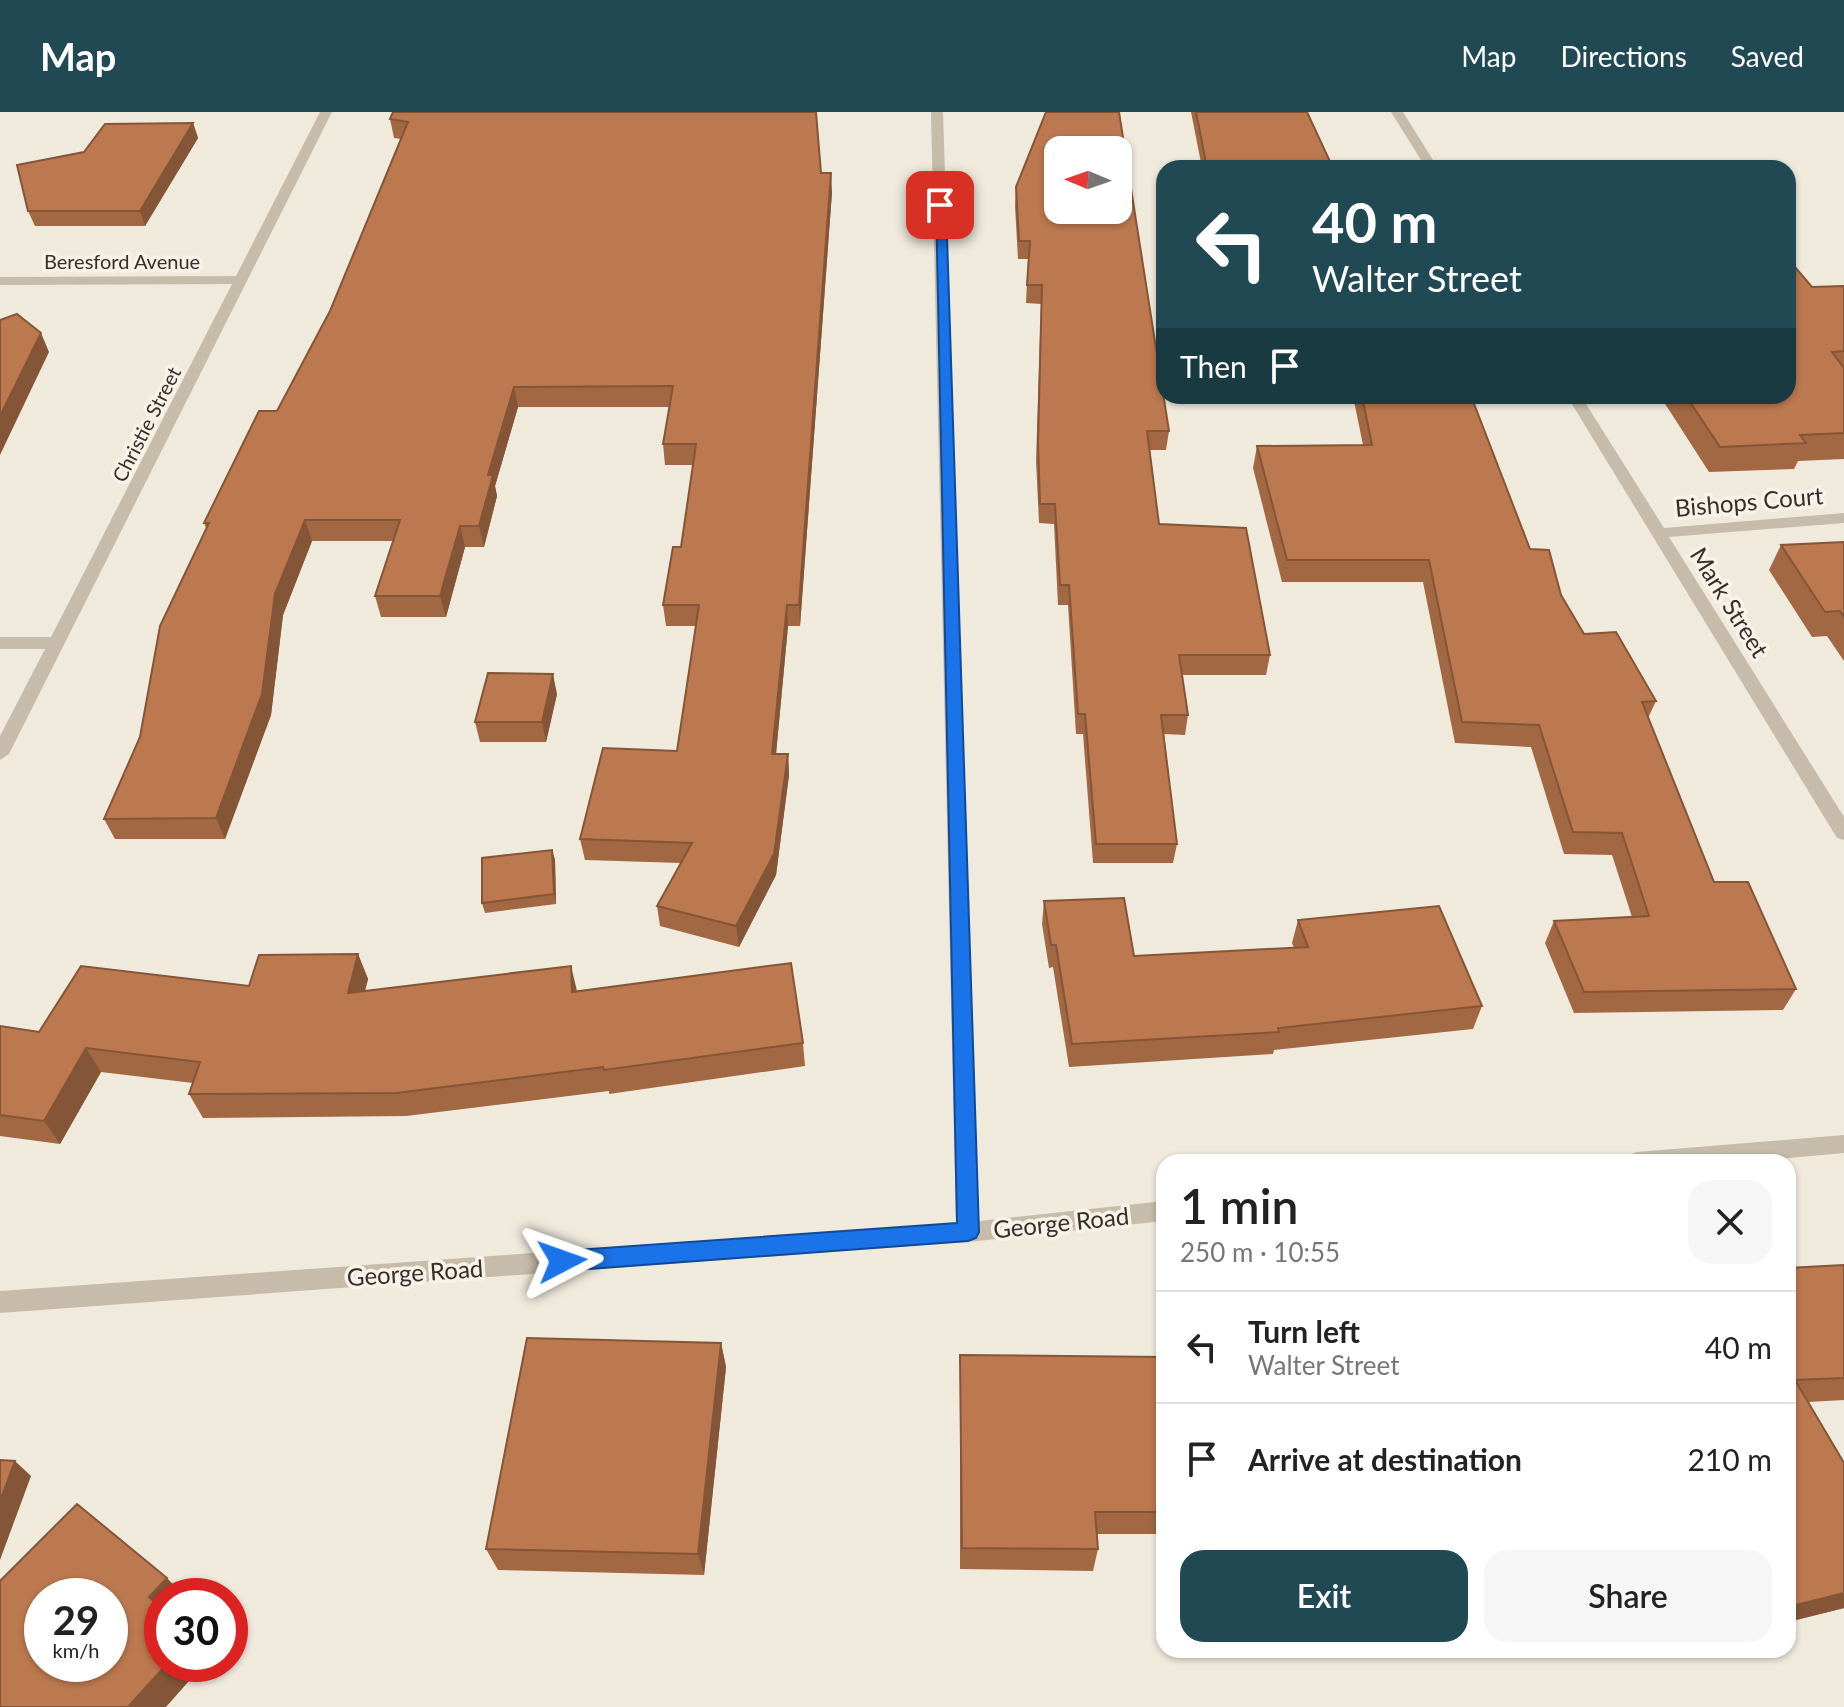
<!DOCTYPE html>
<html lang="en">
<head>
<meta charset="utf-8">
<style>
  :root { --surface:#fff; --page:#f6f6f6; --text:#222; --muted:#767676; --line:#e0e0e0; --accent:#214953 }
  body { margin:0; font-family:Lato,sans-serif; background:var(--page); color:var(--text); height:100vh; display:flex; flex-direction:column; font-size:30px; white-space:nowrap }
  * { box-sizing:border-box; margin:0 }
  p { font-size:26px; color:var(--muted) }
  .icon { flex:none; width:44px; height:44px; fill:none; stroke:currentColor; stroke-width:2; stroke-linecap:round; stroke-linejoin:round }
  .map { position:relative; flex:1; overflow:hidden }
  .drawer { position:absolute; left:1156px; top:1042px; width:640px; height:504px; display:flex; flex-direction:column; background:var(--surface); border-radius:24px; box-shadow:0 2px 6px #0004 }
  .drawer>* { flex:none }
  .banner { position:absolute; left:1156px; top:48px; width:640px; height:244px; border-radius:24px; box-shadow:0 2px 6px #0004; background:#214953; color:#fff; overflow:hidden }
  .needle { width:52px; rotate:272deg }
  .tools { position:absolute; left:1044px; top:24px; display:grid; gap:16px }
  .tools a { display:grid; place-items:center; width:88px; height:88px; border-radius:16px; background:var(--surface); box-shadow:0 2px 6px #0004; font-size:40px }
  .speed { position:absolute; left:24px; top:1466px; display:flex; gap:16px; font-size:40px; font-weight:700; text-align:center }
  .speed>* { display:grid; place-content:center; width:104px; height:104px; border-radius:50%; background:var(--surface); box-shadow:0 2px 6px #0004; line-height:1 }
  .speed small { font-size:20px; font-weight:400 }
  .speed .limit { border:12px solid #d22; background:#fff; color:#111 }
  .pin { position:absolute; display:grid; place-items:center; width:68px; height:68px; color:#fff; margin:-34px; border-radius:16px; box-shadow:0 4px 12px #0006 }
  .me { position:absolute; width:88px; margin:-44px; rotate:86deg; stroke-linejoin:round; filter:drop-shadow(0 0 6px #0008) }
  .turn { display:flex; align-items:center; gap:28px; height:168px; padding:0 24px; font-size:36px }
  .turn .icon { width:104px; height:104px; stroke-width:2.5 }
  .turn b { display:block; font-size:56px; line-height:68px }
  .then { display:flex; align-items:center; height:76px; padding:0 24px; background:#0003; gap:16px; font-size:30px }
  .round { display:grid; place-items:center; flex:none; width:84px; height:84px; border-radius:24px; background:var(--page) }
  .summary { display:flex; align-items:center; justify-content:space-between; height:136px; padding:0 24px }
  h1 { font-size:48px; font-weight:600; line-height:60px }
  .button { display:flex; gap:16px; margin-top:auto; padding:16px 24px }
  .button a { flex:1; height:92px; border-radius:24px; background:var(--accent); color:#fff; font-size:32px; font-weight:600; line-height:92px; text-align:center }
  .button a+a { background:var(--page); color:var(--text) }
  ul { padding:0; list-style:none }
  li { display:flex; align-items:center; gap:24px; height:112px; padding:0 24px; border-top:2px solid var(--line) }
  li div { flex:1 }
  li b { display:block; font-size:30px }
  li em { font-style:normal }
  header { display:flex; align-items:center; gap:48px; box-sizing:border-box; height:112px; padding:0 40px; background:var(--accent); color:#fff }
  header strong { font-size:38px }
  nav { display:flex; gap:44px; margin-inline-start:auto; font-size:28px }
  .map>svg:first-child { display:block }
</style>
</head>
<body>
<header>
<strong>Map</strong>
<nav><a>Map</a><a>Directions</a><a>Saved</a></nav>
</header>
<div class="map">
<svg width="1844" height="1595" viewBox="0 0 1844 1595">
  <rect width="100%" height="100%" fill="#f0eadd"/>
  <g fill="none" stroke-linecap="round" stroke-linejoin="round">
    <g fill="#c7bbaa" fill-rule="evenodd">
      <polygon points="320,0 332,0 9,642 0,648 0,624 45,537 0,537 0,525 51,525 232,172 0,173 0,165 236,164"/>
      <polygon points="931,0 943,0 979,1109 1164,1089 1164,1109 968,1130 0,1201 0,1179 956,1111"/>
      <polygon points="1391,0 1403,0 1438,56 1426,56"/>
      <polygon points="1567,284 1581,284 1664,416 1844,401 1844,411 1669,425 1844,705 1844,728 1837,726"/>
      <polygon points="1844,1023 1844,1041 1747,1050 1626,1050 1629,1043 1637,1040"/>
    </g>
  </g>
  <g fill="#a26844">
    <polygon points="1191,0 1307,0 1333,56 1202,56"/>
    <polygon points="390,7 821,61 832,80 800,514 788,514 776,642 788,642 789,663 776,763 739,835 660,814 657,794 681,751 585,748 580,727 677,639 696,514 666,514 663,493 681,435 693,353 665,353 663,332 670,295 518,295 495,374 497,384 484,435 465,435 446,505 381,505 375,484 393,429 312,429 283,503 271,603 225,727 115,727 104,707 140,625 206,416 204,411 277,299 330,199 401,27 394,26"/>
    <polygon points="193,11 198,26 145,114 35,114 28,99 84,40"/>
    <polygon points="1016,75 1169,319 1166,338 1150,338 1159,412 1270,543 1266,563 1182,563 1188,603 1185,623 1164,622 1177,732 1173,751 1093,751 1083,622 1076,622 1068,493 1058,493 1054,412 1039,411 1036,349 1041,192 1026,191 1028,147 1018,147 1015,94"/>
    <polygon points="1844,174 1844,347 1798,349 1794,357 1709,360 1660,284 1788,284 1812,175"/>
    <polygon points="1353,284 1471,284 1530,437 1561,483 1584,522 1656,589 1648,606 1714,770 1796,877 1783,898 1574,901 1545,831 1554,809 1632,805 1612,743 1564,742 1531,635 1455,631 1423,470 1282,470 1253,356 1257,334 1363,333"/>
    <polygon points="1844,430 1844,549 1827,524 1812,525 1769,458 1781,433"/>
    <polygon points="557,582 546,630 480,630 475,610"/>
    <polygon points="552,738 555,748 556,792 485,801 482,791"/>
    <polygon points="1044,789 1134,844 1294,836 1292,831 1298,808 1482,894 1473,917 1274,938 1273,942 1069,955 1053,855 1049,856 1042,812"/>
    <polygon points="358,842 368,867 365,879 577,879 803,931 805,954 609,982 609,979 406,1004 203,1006 189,982 193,971 101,960 60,1032 0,1024 0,914 39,920 249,874"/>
    <polygon points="1844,1153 1844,1288 1808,1290 1844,1351 1844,1496 1788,1510 1788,1156"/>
    <polygon points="721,1231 726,1255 704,1463 498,1458 486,1437"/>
    <polygon points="960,1243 1164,1245 1164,1422 1097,1422 1098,1437 1093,1459 960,1457"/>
  </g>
  <g fill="#845537">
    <polygon points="193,11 198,26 145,114 140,99"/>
    <polygon points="831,61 832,80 800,514 799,493"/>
    <polygon points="41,221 49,240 0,343 0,304"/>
    <polygon points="514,275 518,295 495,374 497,384 484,435 479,414 488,363"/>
    <polygon points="305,408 312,429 283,503 271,603 225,727 216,706 275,482"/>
    <polygon points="460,414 465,435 446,505 440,484"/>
    <polygon points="787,493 788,514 774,663 772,642"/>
    <polygon points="553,562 557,582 546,630 542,610"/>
    <polygon points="788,642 789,663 776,763 739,835 736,814"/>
    <polygon points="552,738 555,748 556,792 554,782"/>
    <polygon points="358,842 368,867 358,906 348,881"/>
    <polygon points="571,854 577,879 572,880"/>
    <polygon points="86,936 101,960 60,1032 44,1009"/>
    <polygon points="721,1231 726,1255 704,1463 698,1442"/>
    <polygon points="15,1349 31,1364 0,1448 0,1389"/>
    <polygon points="167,1466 184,1484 162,1484 162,1499 149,1485"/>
    <polygon points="1844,1481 1844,1496 1788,1510 1788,1495"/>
    <polygon points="167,1552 204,1552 166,1595 128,1595"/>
  </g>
  <g fill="#bc794f" stroke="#845537" stroke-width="2" fill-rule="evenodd">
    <polygon points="393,0 816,0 821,61 831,61 799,493 787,493 772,642 788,642 774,742 736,814 657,794 692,731 580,727 603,636 677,639 699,493 663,493 673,435 681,435 696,332 663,332 673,274 514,275 488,363 493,363 479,414 460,414 440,484 375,484 400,408 305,408 275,482 262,582 216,706 104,707 140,625 160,514 209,411 204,411 259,299 277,299 330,199 408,10 390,7"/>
    <path d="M1046,0H1119L1169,319H1147L1159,412L1246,416L1270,543H1179L1188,603H1161L1177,732H1096L1085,602H1078L1069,473H1060L1055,392H1040L1038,330L1042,173H1027L1030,129H1019L1016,75ZM1058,38H1118V98H1058Z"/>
    <polygon points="1196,0 1307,0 1333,56 1207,56"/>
    <polygon points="193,11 140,99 28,99 17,53 84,40 105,12"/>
    <polygon points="1788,147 1812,175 1844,174 1844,239 1832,240 1844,256 1844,321 1800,323 1806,331 1720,335 1686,284 1788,284"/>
    <polygon points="17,202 41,221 0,304 0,208"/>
    <polygon points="1362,284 1471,284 1530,437 1549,438 1561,483 1584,522 1616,520 1656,589 1642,590 1714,770 1748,770 1796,877 1584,880 1554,809 1649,804 1622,721 1573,720 1539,613 1462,610 1429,448 1287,448 1257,334 1372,333"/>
    <polygon points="1844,430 1844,505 1840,499 1825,500 1781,433"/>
    <polygon points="488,561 553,562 542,610 475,610"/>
    <polygon points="552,738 554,782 482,791 482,746"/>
    <polygon points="1124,786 1134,844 1308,835 1298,808 1439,794 1482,894 1278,916 1279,920 1072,932 1056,833 1051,833 1044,789"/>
    <polygon points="358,842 348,881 571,854 572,880 791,851 803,931 604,958 603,955 396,981 189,982 200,950 86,936 44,1009 0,1003 0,914 39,920 81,854 249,874 259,843"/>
    <polygon points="1844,1153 1844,1266 1795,1268 1844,1351 1844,1481 1788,1495 1788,1367 1790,1366 1788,1362 1788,1156"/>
    <polygon points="527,1226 721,1231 698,1442 486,1437"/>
    <polygon points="960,1243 1164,1245 1164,1400 1095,1400 1098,1437 962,1436"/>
    <polygon points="0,1348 15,1349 0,1389"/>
    <path d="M77,1392L167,1466L149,1485L162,1497V1552H167L128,1595H0V1469ZM42,1484H110V1552H42Z"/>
  </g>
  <polygon fill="#1a73e8" stroke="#114b97" stroke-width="2" points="936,91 946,93 979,1120 976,1126 968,1129 562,1159 555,1156 551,1149 555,1142 562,1139 957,1111"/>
  <g text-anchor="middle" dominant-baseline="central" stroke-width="7" stroke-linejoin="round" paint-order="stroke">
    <g font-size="20" fill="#352e29" stroke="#f8f3e9">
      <text x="122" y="149">Beresford Avenue</text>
      <text transform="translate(146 312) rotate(-63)">Christie Street</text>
    </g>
    <g font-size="24" fill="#352e29" stroke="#f8f3e9">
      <text transform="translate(1749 389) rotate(-5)">Bishops Court</text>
      <text transform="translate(1730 490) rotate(58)">Mark Street</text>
      <text transform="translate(1061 1110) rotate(-6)">George Road</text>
      <text transform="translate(415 1160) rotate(-4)">George Road</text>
    </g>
  </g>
</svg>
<div class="tools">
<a><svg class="needle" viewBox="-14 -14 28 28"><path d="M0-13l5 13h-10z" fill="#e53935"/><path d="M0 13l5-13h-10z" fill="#767676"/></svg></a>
</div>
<div class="speed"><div>29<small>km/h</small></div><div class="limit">30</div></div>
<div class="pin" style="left:940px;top:93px;background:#d93025"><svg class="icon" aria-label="arrive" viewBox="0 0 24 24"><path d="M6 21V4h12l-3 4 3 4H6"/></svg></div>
<svg class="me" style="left:562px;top:1149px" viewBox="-20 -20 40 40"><path d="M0-17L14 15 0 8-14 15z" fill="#1a73e8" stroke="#fff" stroke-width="4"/></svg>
<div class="banner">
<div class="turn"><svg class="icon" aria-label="left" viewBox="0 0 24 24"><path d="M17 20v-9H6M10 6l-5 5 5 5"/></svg><div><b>40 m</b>Walter Street</div></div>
<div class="then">Then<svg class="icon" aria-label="arrive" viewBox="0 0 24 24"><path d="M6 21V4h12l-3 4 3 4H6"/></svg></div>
</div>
<section class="drawer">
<div class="summary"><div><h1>1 min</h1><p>250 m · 10:55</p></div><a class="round"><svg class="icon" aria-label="close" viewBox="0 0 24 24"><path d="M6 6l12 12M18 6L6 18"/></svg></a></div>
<ul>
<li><svg class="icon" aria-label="left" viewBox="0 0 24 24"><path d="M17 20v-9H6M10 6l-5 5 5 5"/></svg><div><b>Turn left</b><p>Walter Street</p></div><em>40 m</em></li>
<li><svg class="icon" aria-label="arrive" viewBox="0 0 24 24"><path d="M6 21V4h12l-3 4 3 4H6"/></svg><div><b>Arrive at destination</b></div><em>210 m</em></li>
</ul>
<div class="button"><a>Exit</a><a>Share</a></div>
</section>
</div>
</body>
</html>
